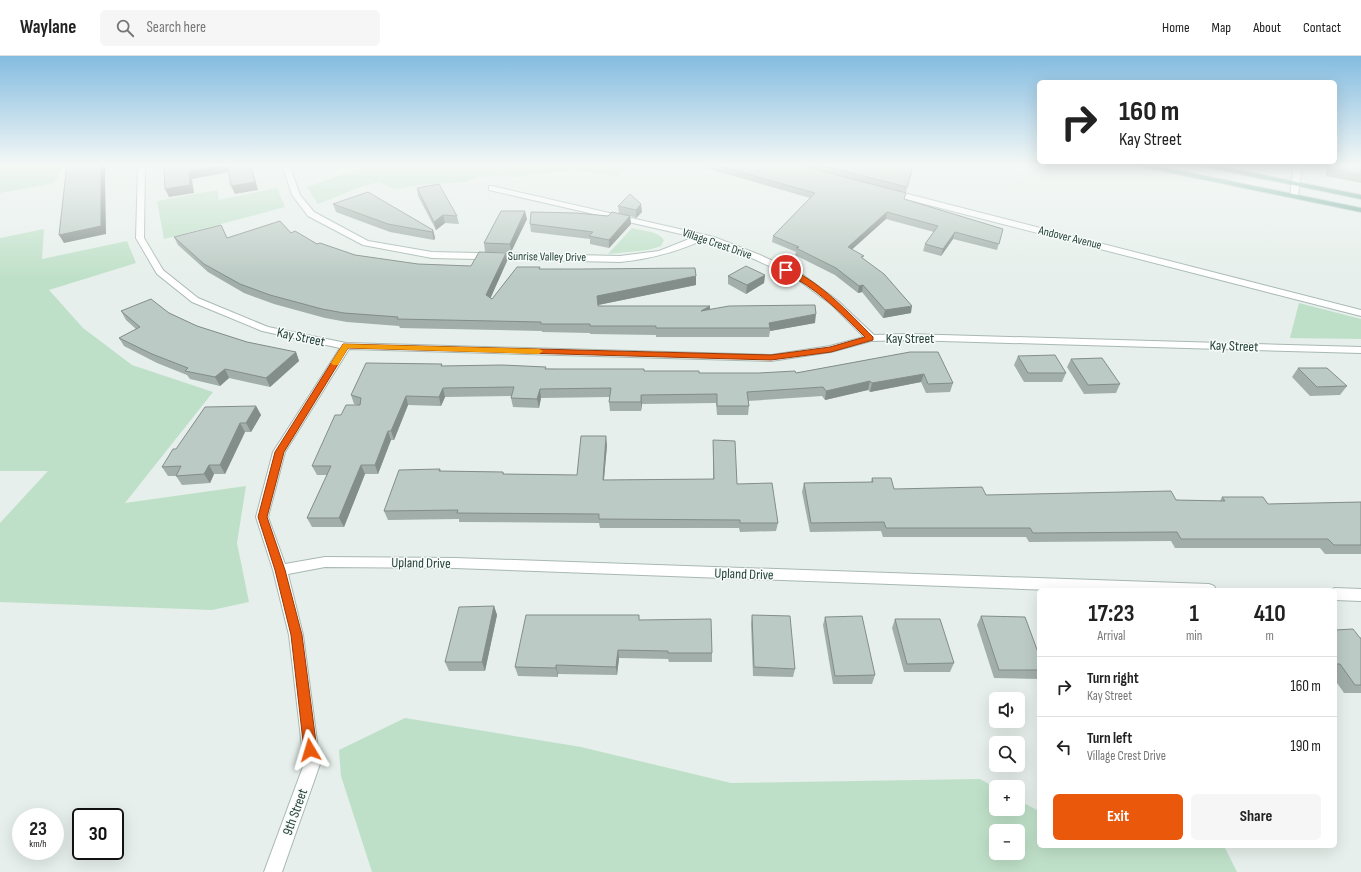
<!DOCTYPE html>
<html lang="en">
<head>
<meta charset="utf-8">
<style>
  :root { --surface:#fff; --page:#f6f6f6; --text:#222; --muted:#767676; --line:#e0e0e0; --accent:#ea580c }
  body { margin:0; font-family:"Sofia Sans Condensed",sans-serif; background:var(--page); color:var(--text); height:100vh; display:flex; flex-direction:column; font-size:15px; white-space:nowrap }
  * { box-sizing:border-box; margin:0 }
  p { font-size:13px; color:var(--muted) }
  .icon { flex:none; width:22px; height:22px; fill:none; stroke:currentColor; stroke-width:2; stroke-linecap:round; stroke-linejoin:round }
  .map { position:relative; flex:1; overflow:hidden }
  .panel { position:absolute; left:1037px; top:532px; width:300px; height:260px; display:flex; flex-direction:column; background:var(--surface); border-radius:6px; box-shadow:0 4px 16px #0002 }
  .panel>* { flex:none }
  .top-card { position:absolute; left:1037px; top:24px; width:300px; height:84px; border-radius:6px; box-shadow:0 4px 16px #0002; background:#fff; color:var(--text); overflow:hidden }
  .buttons { position:absolute; left:989px; top:636px; display:grid; gap:8px }
  .buttons a { display:grid; place-items:center; width:36px; height:36px; border-radius:6px; background:var(--surface); box-shadow:0 4px 16px #0002; font-size:20px }
  .speed { position:absolute; left:12px; top:752px; display:flex; gap:8px; font-size:20px; font-weight:700; text-align:center }
  .speed>* { display:grid; place-content:center; width:52px; height:52px; border-radius:50%; background:var(--surface); box-shadow:0 4px 16px #0002; line-height:1 }
  .speed small { font-size:10px; font-weight:400 }
  .speed .limit { border:2px solid #111; border-radius:6px; background:#fff; color:#111 }
  .pin { position:absolute; display:grid; place-items:center; width:34px; height:34px; color:#fff; margin:-17px; border:2px solid #fff; border-radius:50%; box-shadow:0 1px 4px #0007 }
  .me { position:absolute; width:44px; margin:-22px; rotate:353deg; stroke-linejoin:round; filter:drop-shadow(0 0 3px #0008) }
  .turn { display:flex; align-items:center; gap:14px; height:84px; padding:0 16px; font-size:18px }
  .turn .icon { width:52px; height:52px; stroke-width:2.5 }
  .turn b { display:block; font-size:28px; line-height:34px }
  .eta { display:flex; justify-content:space-evenly; align-items:center; height:68px; text-align:center }
  .eta b { font-size:24px; font-weight:700; line-height:28px }
  .action { display:flex; gap:8px; margin-top:auto; padding:8px 16px }
  .action a { flex:1; height:46px; border-radius:6px; background:var(--accent); color:#fff; font-size:16px; font-weight:700; line-height:46px; text-align:center }
  .action a+a { background:var(--page); color:var(--text) }
  ul { padding:0; list-style:none }
  li { display:flex; align-items:center; gap:12px; height:60px; padding:0 16px; border-top:1px solid var(--line) }
  li div { flex:1 }
  li b { display:block; font-size:15px }
  li em { font-style:normal }
  header { display:flex; align-items:center; gap:24px; box-sizing:border-box; height:56px; padding:0 20px; background:var(--surface); border-bottom:1px solid var(--line) }
  header strong { font-size:19px }
  nav { display:flex; gap:22px; margin-inline-start:auto; font-size:14px }
  .search { width:280px; height:36px; background:var(--page); display:flex; align-items:center; gap:10px; box-sizing:border-box; padding:0 14px; border-radius:6px; color:var(--muted); font-size:15px }
  .map>svg:first-child { display:block }
</style>
</head>
<body>
<header>
<strong>Waylane</strong>
<div class="search"><svg class="icon" aria-label="search" viewBox="0 0 24 24"><circle cx="10" cy="10" r="6"/><path d="M15 15l6 6"/></svg>Search here</div>
<nav><a>Home</a><a>Map</a><a>About</a><a>Contact</a></nav>
</header>
<div class="map">
<svg width="1361" height="816" viewBox="0 0 1361 816">
  <rect width="100%" height="100%" fill="#e6efeb"/>
  <g fill="#bfe0c8" fill-rule="evenodd">
    <polygon points="0,108 65,108 54,127 0,137"/>
    <polygon points="393,108 606,108 626,113 618,121 575,114 513,121 501,119 487,120 475,122 467,126 419,129 395,133 379,126 363,130 318,148 307,131 362,112 386,110"/>
    <polygon points="277,132 285,151 164,183 157,145 217,134 219,144"/>
    <path d="M632,172C643,175 658,175 664,184L661,190L648,194L608,198Z"/>
    <polygon points="44,173 42,203 127,185 136,207 49,234 83,272 132,309 213,336 125,447 246,430 237,487 249,546 212,554 0,546 0,467 48,415 0,415 0,182"/>
    <polygon points="1299,247 1361,263 1361,283 1290,282"/>
    <path d="M405,662L581,691L731,727L980,723L996,732V753H1018V744L1039,755V790H1224L1237,816H372L341,720L339,694ZM996,775H1018V797H996Z"/>
  </g>
  <g fill="none" stroke-linecap="round" stroke-linejoin="round">
    <g stroke="#a8b8b2" stroke-width="2">
      <g id="street">
        <path d="M138,108H145L144,182L163,214L198,242L268,271L346,287L771,299L830,290L864,281L832,249L797,223L754,203L703,184C676,196 650,203 620,206L432,202L363,189L308,160L292,139L282,108H289L300,139L314,156L368,185L432,196L620,200L659,195L694,181L489,134V130H492L714,181L760,199L803,219L838,245L874,279L908,278L1361,291V297L908,284L871,285L831,296L771,305L349,293L285,396L268,461L285,508L325,501L455,502L1209,528L1214,530L1216,534H1051L455,512L325,511L288,518L303,579L320,708L282,816H264L304,708L289,579L273,514L256,461L273,396L340,292L262,275L192,246L157,218L136,182Z"/>
        <polygon points="1294,108 1302,108 1298,140 1294,142 1290,140"/>
        <polygon points="886,134 892,134 1361,254 1361,260 886,138"/>
        <polygon points="1335,532 1361,533 1361,545 1335,544 1335,534 1330,534"/>
      </g>
    </g>
    <g stroke="#c2cac8" stroke-width="2">
      <g id="primary">
        <polygon points="1134,108 1147,108 1361,152 1361,156 1138,110"/>
        <polygon points="1196,108 1209,108 1361,139 1361,143 1200,110"/>
      </g>
    </g>
    <use href="#street" fill="#fff" fill-rule="evenodd"/>
    <use href="#primary" fill="#6aa596" fill-rule="evenodd"/>
  </g>
  <g fill="#a1aea9">
    <polygon points="691,108 905,108 912,116 904,143 1003,173 997,194 953,183 941,200 923,195 925,188 934,176 886,163 852,193 864,203 911,257 883,262 862,236 858,237 835,219 795,199 796,196 772,186 773,180 810,142"/>
    <polygon points="1326,108 1361,108 1361,127 1326,120"/>
    <polygon points="417,132 457,160 459,168 445,167 436,174 418,140"/>
    <polygon points="630,138 642,156 636,162 630,160 631,168 609,192 590,188 590,183 531,176 530,168 608,160 619,158 618,150"/>
    <polygon points="333,148 433,174 435,182 434,184 390,176 336,156"/>
    <polygon points="527,163 511,196 485,196 484,187"/>
    <polygon points="291,177 317,188 355,199 418,208 471,210 506,197 507,205 490,242 492,243 540,211 540,213 696,229 598,249 598,250 710,253 815,267 770,275 769,281 656,281 656,279 590,278 590,277 542,276 542,275 400,272 399,270 347,266 325,262 274,248 244,237 208,216 178,189 174,181 227,182"/>
    <polygon points="765,219 764,227 746,238 728,228 728,220"/>
    <polygon points="121,255 169,257 197,270 247,286 296,296 299,305 270,331 229,322 220,330 190,323 187,319 157,307 124,290 119,282 136,273 126,264"/>
    <polygon points="910,296 953,327 950,336 926,337 921,326 870,336 868,334 825,344 822,340 748,345 749,350 748,359 717,359 716,347 642,348 641,355 610,355 609,346 610,341 541,342 539,352 513,351 511,342 512,340 445,341 441,350 408,349 394,384 391,384 378,418 365,418 344,471 312,471 307,462 327,419 317,419 312,410 341,359 358,349 354,348 351,339 442,308 442,310 644,315 699,317 796,317"/>
    <polygon points="1018,300 1066,317 1062,326 1024,326 1014,309"/>
    <polygon points="1071,303 1120,328 1116,337 1084,338 1067,311"/>
    <polygon points="1298,312 1347,330 1340,339 1310,340 1292,321"/>
    <polygon points="256,350 261,359 251,376 245,376 225,418 214,418 210,427 182,429 176,420 168,420 162,411 176,393"/>
    <polygon points="713,384 737,428 778,467 776,475 740,476 739,472 600,472 599,467 459,466 459,463 388,464 384,455 440,413 441,415 503,416 504,418 577,419 607,389 604,424 713,423"/>
    <polygon points="872,422 894,433 986,439 1220,445 1222,441 1268,448 1361,446 1361,498 1325,498 1320,492 1175,492 1171,485 1029,486 1026,481 883,481 881,475 810,476 802,436 804,427 871,426"/>
    <polygon points="494,550 497,559 485,615 449,615 445,606"/>
    <polygon points="639,559 639,564 712,597 712,606 669,606 668,603 619,602 617,619 558,618 558,621 518,620 515,611"/>
    <polygon points="752,559 795,613 793,621 753,620 751,568"/>
    <polygon points="981,560 1039,599 1039,623 994,622 977,569"/>
    <polygon points="825,561 875,619 872,628 833,628 823,569"/>
    <polygon points="895,563 954,607 950,616 904,616 892,572"/>
    <polygon points="1335,574 1361,582 1361,637 1344,637 1335,624"/>
  </g>
  <g fill="#838d89">
    <polygon points="102,108 107,108 105,118 106,178 64,187 59,179"/>
    <polygon points="250,108 251,108 258,134 235,138 231,130"/>
    <polygon points="227,109 230,116 192,123 194,137 169,141 165,133 189,115"/>
    <polygon points="641,148 642,156 636,162 636,154"/>
    <polygon points="525,155 527,163 511,196 510,188"/>
    <polygon points="887,156 886,163 847,198 848,191"/>
    <polygon points="443,159 445,167 436,174 434,166"/>
    <polygon points="630,160 631,168 609,192 609,184"/>
    <polygon points="433,174 435,182 434,184 432,176"/>
    <polygon points="955,176 953,183 941,200 943,193"/>
    <polygon points="506,197 507,205 488,248 486,239"/>
    <polygon points="765,219 764,227 746,238 747,229"/>
    <polygon points="696,220 696,229 598,249 597,240"/>
    <polygon points="863,229 862,236 858,237 859,230"/>
    <polygon points="710,250 710,258 701,255"/>
    <polygon points="912,250 911,257 883,262 885,254"/>
    <polygon points="816,258 815,267 770,275 770,272 769,267"/>
    <polygon points="296,296 299,305 270,331 266,322"/>
    <polygon points="225,313 229,322 220,330 215,321"/>
    <polygon points="924,318 921,326 870,336 872,327"/>
    <polygon points="870,325 868,334 825,344 826,335"/>
    <polygon points="443,332 445,341 441,350 439,341"/>
    <polygon points="540,333 541,342 539,352 537,343"/>
    <polygon points="641,339 642,348 641,355"/>
    <polygon points="406,340 408,349 394,384 391,375"/>
    <polygon points="256,350 261,359 251,376 246,367"/>
    <polygon points="240,367 245,376 225,418 220,409"/>
    <polygon points="388,375 391,384 378,418 375,409"/>
    <polygon points="606,380 607,389 603,433 603,424"/>
    <polygon points="209,409 214,418 210,427 204,418"/>
    <polygon points="361,409 365,418 344,471 339,462"/>
    <polygon points="494,550 497,559 485,615 482,606"/>
    <polygon points="618,594 619,602 617,619 616,611"/>
    <polygon points="556,609 558,618 558,621 556,612"/>
  </g>
  <g fill="#bbcac4" stroke="#838d89">
    <polygon points="67,108 102,108 101,110 101,170 59,179"/>
    <polygon points="164,108 250,108 255,126 231,130 227,109 189,115 190,129 165,133"/>
    <polygon points="711,108 794,108 906,137 904,143 1003,173 999,188 955,176 943,193 925,188 938,170 887,156 848,191 864,200 861,201 884,218 912,250 885,254 863,229 859,230 836,212 796,192 799,191 773,180 815,137"/>
    <polygon points="816,108 905,108 913,110 907,131"/>
    <polygon points="1331,108 1361,108 1361,119 1331,113"/>
    <polygon points="439,128 457,160 443,159 434,166 417,132"/>
    <polygon points="368,136 433,174 432,176 388,168 333,148"/>
    <polygon points="630,138 641,148 636,154 618,150"/>
    <polygon points="501,155 525,155 510,188 484,187"/>
    <polygon points="531,156 576,157 608,160 612,156 630,160 609,184 589,180 593,176 530,168"/>
    <polygon points="280,165 291,177 295,175 317,188 320,187 355,199 418,208 471,210 479,196 506,197 486,239 492,243 517,211 540,211 539,213 581,213 695,212 696,220 597,240 598,250 710,250 701,255 729,250 815,249 816,258 769,267 770,272 656,272 656,270 590,270 590,268 541,268 541,266 397,263 398,261 344,257 322,253 270,239 240,228 204,208 174,181 221,169 227,182"/>
    <polygon points="746,210 765,219 747,229 728,220"/>
    <polygon points="151,243 169,257 197,270 247,286 296,296 266,322 225,313 215,321 185,315 188,312 152,298 119,282 140,271 121,255"/>
    <polygon points="910,296 938,296 953,327 928,328 924,318 872,327 870,325 826,335 823,331 747,336 749,350 717,350 717,338 641,339 641,346 609,346 611,332 540,333 537,343 511,342 514,331 443,332 439,341 406,340 391,375 388,375 375,409 361,409 339,462 307,462 331,410 312,410 335,359 341,359 346,349 360,349 361,342 351,339 366,307 442,308 441,310 502,309 546,311 545,313 644,313 644,315 699,315 699,317 759,317 795,315 796,317"/>
    <polygon points="1055,299 1066,317 1028,317 1018,300"/>
    <polygon points="1102,302 1120,328 1088,329 1071,303"/>
    <polygon points="1298,312 1327,312 1347,330 1317,331"/>
    <polygon points="256,350 246,367 240,367 220,409 209,409 204,418 176,420 181,410 162,411 173,393 176,393 205,351"/>
    <polygon points="581,380 606,380 603,424 714,423 713,384 735,385 737,428 772,427 778,467 740,467 740,464 599,463 599,458 457,457 458,454 384,455 399,414 440,413 439,415 503,416 503,418 577,419"/>
    <polygon points="872,422 891,422 894,433 982,431 986,439 1171,435 1176,444 1225,445 1222,441 1263,441 1268,448 1361,446 1361,489 1334,489 1328,483 1181,483 1177,476 1033,477 1030,472 886,472 884,466 811,467 804,427 873,426"/>
    <polygon points="494,550 482,606 445,606 459,551"/>
    <polygon points="526,559 639,559 639,564 711,563 712,597 668,597 668,595 618,594 616,611 556,609 556,612 515,611"/>
    <polygon points="752,559 790,560 795,613 754,611"/>
    <polygon points="862,560 875,619 835,620 825,561"/>
    <polygon points="981,560 1025,561 1039,599 1039,614 999,614"/>
    <polygon points="895,563 940,563 954,607 907,608"/>
    <polygon points="1353,573 1360,582 1361,582 1361,629 1355,629 1340,608 1335,608 1335,574"/>
  </g>
  <linearGradient id="sky" x2="0" y2="1"><stop stop-color="#84bce0"/><stop offset="0.49" stop-color="#f4f8f6"/><stop offset="1" stop-color="#f4f8f6" stop-opacity="0"/></linearGradient>
  <rect width="1361" height="222" fill="url(#sky)"/>
  <path fill="#ea580c" stroke="#983908" d="M786,212C817,222 850,258 873,281V284L831,296L771,304L348,292L284,396L267,461L285,514L302,579L317,694L315,698L310,700L306,698L304,694L291,579L275,514L258,461L275,396L343,288L771,299L830,291L865,281C840,256 816,231 783,216L782,214Z"/>
  <polygon fill="#f59e0b" points="343,288 539,293 543,295 539,298 348,292 338,309 333,309 331,307"/>
  <g text-anchor="middle" dominant-baseline="central" stroke-width="3" stroke-linejoin="round" paint-order="stroke">
    <g font-size="12" fill="#24423a" stroke="#f7fbf9">
      <text transform="translate(1070 182) rotate(14)">Andover Avenue</text>
      <text transform="translate(717 188) rotate(19)">Village Crest Drive</text>
      <text transform="translate(547 201) rotate(1)">Sunrise Valley Drive</text>
    </g>
    <g font-size="14" fill="#24423a" stroke="#f7fbf9">
      <text transform="translate(301 281) rotate(12)">Kay Street</text>
      <text x="910" y="282">Kay Street</text>
      <text transform="translate(1234 290) rotate(2)">Kay Street</text>
      <text transform="translate(421 507) rotate(1)">Upland Drive</text>
      <text transform="translate(744 518) rotate(2)">Upland Drive</text>
      <text transform="translate(295 756) rotate(-70)">9th Street</text>
    </g>
  </g>
</svg>
<div class="buttons">
<a><svg class="icon" aria-label="sound" viewBox="0 0 24 24"><path d="M4 9h4l5-4v14l-5-4H4zM17 9q2 3 0 6"/></svg></a>
<a><svg class="icon" aria-label="search" viewBox="0 0 24 24"><circle cx="10" cy="10" r="6"/><path d="M15 15l6 6"/></svg></a>
<a>+</a>
<a>−</a>
</div>
<div class="speed"><div>23<small>km/h</small></div><div class="limit">30</div></div>
<div class="pin" style="left:786px;top:214px;background:#d93025"><svg class="icon" aria-label="arrive" viewBox="0 0 24 24"><path d="M6 21V4h12l-3 4 3 4H6"/></svg></div>
<svg class="me" style="left:310px;top:694px" viewBox="-20 -20 40 40"><path d="M0-17L14 15 0 8-14 15z" fill="#ea580c" stroke="#fff" stroke-width="4"/></svg>
<div class="top-card">
<div class="turn"><svg class="icon" aria-label="right" viewBox="0 0 24 24"><path d="M7 20v-9h11M14 6l5 5-5 5"/></svg><div><b>160 m</b>Kay Street</div></div>
</div>
<section class="panel">
<div class="eta">
<div><b>17:23</b><p>Arrival</p></div>
<div><b>1</b><p>min</p></div>
<div><b>410</b><p>m</p></div>
</div>
<ul>
<li><svg class="icon" aria-label="right" viewBox="0 0 24 24"><path d="M7 20v-9h11M14 6l5 5-5 5"/></svg><div><b>Turn right</b><p>Kay Street</p></div><em>160 m</em></li>
<li><svg class="icon" aria-label="left" viewBox="0 0 24 24"><path d="M17 20v-9H6M10 6l-5 5 5 5"/></svg><div><b>Turn left</b><p>Village Crest Drive</p></div><em>190 m</em></li>
</ul>
<div class="action"><a>Exit</a><a>Share</a></div>
</section>
</div>
</body>
</html>
